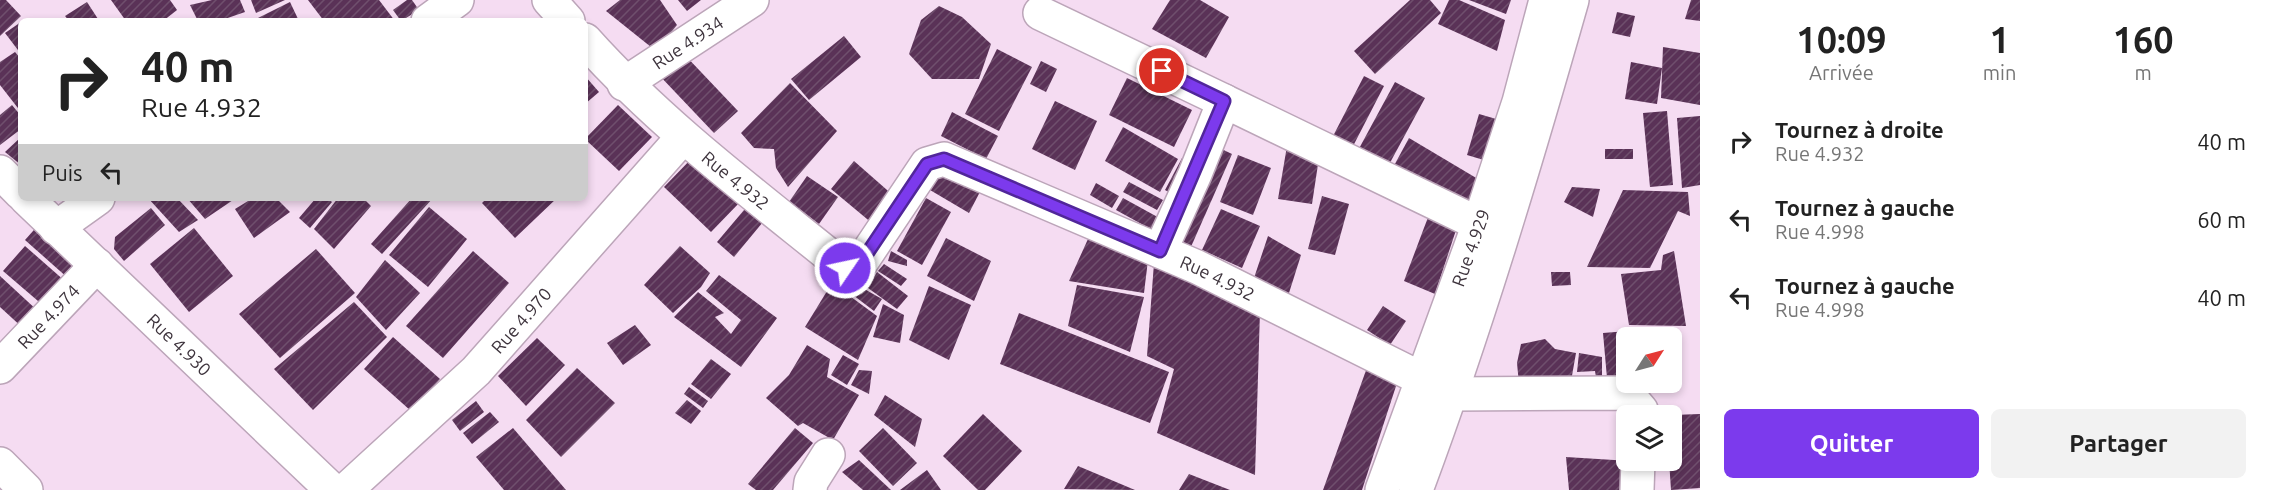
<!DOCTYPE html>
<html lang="fr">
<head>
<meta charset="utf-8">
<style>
  :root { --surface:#fff; --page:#f2f2f2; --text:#222; --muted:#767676; --accent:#7c3aed }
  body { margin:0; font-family:Ubuntu,sans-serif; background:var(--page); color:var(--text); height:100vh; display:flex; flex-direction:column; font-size:22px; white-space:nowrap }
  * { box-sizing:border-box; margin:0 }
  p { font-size:20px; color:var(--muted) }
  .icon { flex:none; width:33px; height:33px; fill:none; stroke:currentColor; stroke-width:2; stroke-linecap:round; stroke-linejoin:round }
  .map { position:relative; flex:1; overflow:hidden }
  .details { display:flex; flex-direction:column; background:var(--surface); width:570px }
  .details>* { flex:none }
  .banner { position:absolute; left:18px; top:18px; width:570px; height:183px; border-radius:9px; box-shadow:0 3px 9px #0003; background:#fff; color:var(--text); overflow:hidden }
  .needle { width:39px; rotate:54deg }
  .tools { position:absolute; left:1616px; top:327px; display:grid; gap:12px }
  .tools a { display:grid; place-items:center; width:66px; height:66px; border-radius:9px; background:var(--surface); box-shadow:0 3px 9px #0003; font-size:30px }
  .pin { position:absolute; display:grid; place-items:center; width:51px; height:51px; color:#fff; margin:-26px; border:3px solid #fff; border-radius:50%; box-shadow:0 2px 6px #0007 }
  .me { position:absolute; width:66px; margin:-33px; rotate:56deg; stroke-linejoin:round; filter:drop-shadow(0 0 4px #0008) }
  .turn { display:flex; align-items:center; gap:21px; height:126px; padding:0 24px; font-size:27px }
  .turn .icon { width:78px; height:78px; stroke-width:2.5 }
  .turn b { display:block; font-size:42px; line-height:51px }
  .then { display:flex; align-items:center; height:57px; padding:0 24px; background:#0003; gap:12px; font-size:22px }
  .eta { display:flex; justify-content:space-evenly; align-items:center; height:102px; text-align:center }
  .eta b { font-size:36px; font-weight:700; line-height:42px }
  .primary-button { display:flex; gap:12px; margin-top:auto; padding:12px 24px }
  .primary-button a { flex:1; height:69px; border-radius:9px; background:var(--accent); color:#fff; font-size:24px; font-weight:700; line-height:69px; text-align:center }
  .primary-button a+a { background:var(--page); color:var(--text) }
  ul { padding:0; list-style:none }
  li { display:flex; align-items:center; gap:18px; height:78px; padding:0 24px }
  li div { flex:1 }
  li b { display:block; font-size:22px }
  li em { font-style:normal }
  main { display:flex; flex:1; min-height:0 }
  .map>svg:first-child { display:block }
</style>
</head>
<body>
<main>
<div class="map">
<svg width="1700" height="490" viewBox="0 0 1700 490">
  <defs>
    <pattern id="building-hatch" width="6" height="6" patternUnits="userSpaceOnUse" patternTransform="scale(1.5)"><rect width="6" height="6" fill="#5a3257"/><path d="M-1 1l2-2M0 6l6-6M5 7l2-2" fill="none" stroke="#6f4f6d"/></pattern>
  </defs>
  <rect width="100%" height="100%" fill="#f5dcf2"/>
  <g fill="url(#building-hatch)">
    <polygon points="0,0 6,0 21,16 0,36"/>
    <polygon points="111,0 170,0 177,10 163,21 126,21"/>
    <polygon points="212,0 240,0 245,12 219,21 198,21 190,5"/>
    <polygon points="251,0 285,0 256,13"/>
    <polygon points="308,0 379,0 395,21 324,21"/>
    <polygon points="407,0 412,0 419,10 401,21 393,10"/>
    <polygon points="620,0 660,0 677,25 656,51 606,11"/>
    <polygon points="678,0 701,0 687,11"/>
    <polygon points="1170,0 1200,0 1229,17 1206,58 1152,29"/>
    <polygon points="1410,0 1430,0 1441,13 1375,74 1354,51"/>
    <polygon points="1449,0 1459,0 1505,20 1497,51 1438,24"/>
    <polygon points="1469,0 1511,0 1506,14"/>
    <polygon points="1691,0 1700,0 1700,21 1685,19"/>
    <polygon points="87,2 98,19 69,21 65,16"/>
    <polygon points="290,2 299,21 252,21"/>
    <polygon points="939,6 962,17 991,44 979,79 932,79 909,54 921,20"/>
    <polygon points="1617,12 1635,16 1630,37 1612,33"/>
    <polygon points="21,22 21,54 5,33"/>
    <polygon points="844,36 861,57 809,100 791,79"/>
    <polygon points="1663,47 1700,53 1700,105 1661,98"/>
    <polygon points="997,49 1032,67 999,131 965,114"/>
    <polygon points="15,52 21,59 21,112 0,85 0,62"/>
    <polygon points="682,52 738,111 714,133 658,74"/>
    <polygon points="1041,61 1057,69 1046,92 1030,84"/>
    <polygon points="1631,62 1662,68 1657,104 1625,99"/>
    <polygon points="585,76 599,92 585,104"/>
    <polygon points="1364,76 1384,86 1350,152 1330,142"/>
    <polygon points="1127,78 1192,110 1174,147 1109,115"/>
    <polygon points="1395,82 1425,98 1385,172 1355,156"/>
    <polygon points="790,83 837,131 788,187 776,168 774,149 754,148 741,133"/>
    <polygon points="1055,101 1097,121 1075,170 1032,149"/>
    <polygon points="12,105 21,116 21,129 0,145 0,115"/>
    <polygon points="618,105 652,137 619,171 585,139"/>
    <polygon points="1667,111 1673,185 1650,187 1643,113"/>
    <polygon points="952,112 998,136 986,159 941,136"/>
    <polygon points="1479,114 1510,123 1497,164 1467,155"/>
    <polygon points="1700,116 1700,185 1682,188 1677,118"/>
    <polygon points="1123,127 1178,159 1160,192 1105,161"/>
    <polygon points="21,137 21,165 5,152"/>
    <polygon points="1409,138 1488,185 1473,215 1390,173"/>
    <polygon points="1211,144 1232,154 1190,249 1169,239"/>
    <polygon points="1287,146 1320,151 1312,204 1278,199"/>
    <rect x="1605" y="149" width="28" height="10"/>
    <polygon points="1238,155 1271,168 1253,215 1220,202"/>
    <polygon points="694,156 741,201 711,232 664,187"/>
    <polygon points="1182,158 1189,163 1172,194 1165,190"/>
    <polygon points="854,161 895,197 873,224 831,189"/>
    <polygon points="941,171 983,186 969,213 930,190"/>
    <polygon points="807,176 838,197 819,224 789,202"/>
    <polygon points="1129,182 1163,200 1157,210 1123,192"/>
    <polygon points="1096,183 1119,196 1112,208 1090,195"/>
    <polygon points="1572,187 1600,189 1593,217 1564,202"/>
    <polygon points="1623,190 1688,192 1690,216 1678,211 1650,268 1587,267"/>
    <polygon points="1322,196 1349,204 1335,255 1308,249"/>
    <polygon points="755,197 772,211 734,257 717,242"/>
    <polygon points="148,198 177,198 198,220 179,232"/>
    <polygon points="187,198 236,198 205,219"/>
    <polygon points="253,198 276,198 290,212 254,238 235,209"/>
    <polygon points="316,198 327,198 332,202 310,228 299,218"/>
    <polygon points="338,198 363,198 371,206 334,249 314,229"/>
    <polygon points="412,198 433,198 382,254 371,244"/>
    <polygon points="487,198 557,198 515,238 482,203"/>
    <polygon points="926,198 951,212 922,265 897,251"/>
    <polygon points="1123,198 1163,220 1156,232 1116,210"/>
    <polygon points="429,207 467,239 428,287 389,255"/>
    <polygon points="151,208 165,225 124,261 114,249 115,237"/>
    <polygon points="1221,209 1260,226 1242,268 1202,250"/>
    <polygon points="1430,212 1459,221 1435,294 1404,281"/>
    <polygon points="41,222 84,261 69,279 25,240"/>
    <polygon points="194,228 233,276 189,312 150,264"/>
    <polygon points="1268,236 1301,255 1289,293 1254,278"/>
    <polygon points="946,238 991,261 974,301 927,276"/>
    <polygon points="1088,239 1148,260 1144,293 1069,281"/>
    <polygon points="25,246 66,282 45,307 3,271"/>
    <polygon points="680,246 710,273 701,287 673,313 644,285"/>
    <polygon points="316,249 355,293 280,358 239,314"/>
    <polygon points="473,251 509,283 443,358 406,326"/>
    <polygon points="891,251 907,260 907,266 888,261"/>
    <polygon points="1674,251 1686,326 1629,325 1621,274 1661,270 1663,255"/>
    <polygon points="385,260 420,293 386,330 356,297"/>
    <polygon points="1154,263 1260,311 1255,475 1157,433 1174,369 1147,356"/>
    <polygon points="884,264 907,279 901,286 878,271"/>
    <polygon points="877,272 908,296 897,309 868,288"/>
    <polygon points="1551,272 1570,272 1571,285 1552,286"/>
    <polygon points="719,275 777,318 741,367 674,317 698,292 724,313 715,317 731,334 741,320 706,291"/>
    <polygon points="0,276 39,312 24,329 0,307"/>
    <polygon points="832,283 877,316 858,360 805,327"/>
    <polygon points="1077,285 1144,297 1130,352 1068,326"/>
    <polygon points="859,286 882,299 874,311 853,295"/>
    <polygon points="929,286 971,305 949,360 909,340"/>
    <polygon points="354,302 387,337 313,410 274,369"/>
    <polygon points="883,304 904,315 900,343 873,337"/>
    <polygon points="1383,306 1406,321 1390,345 1367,330"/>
    <polygon points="1019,313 1169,372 1150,423 1000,364"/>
    <polygon points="635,325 651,345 623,365 607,343"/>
    <polygon points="1640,330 1640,338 1626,338 1626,376 1607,378 1603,333"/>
    <polygon points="1644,334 1677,334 1679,378 1671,378 1671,338 1644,338"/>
    <polygon points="393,337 440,379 411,411 364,369"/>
    <polygon points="537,338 565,365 526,406 498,376"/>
    <polygon points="1545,339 1555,349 1576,353 1570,387 1519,384 1517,363 1521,344"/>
    <polygon points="807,345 830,359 827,377 859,395 833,440 803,423 798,426 766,398 789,375"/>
    <polygon points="1579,353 1602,357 1602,385 1597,383 1595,371 1577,372"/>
    <polygon points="843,355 859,364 847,385 831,375"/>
    <polygon points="711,359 731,374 711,399 691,384"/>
    <polygon points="1369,362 1398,380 1362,490 1323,490"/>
    <polygon points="577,368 615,403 561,457 526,420"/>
    <polygon points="859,370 872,371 869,394 851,385"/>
    <polygon points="689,387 708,401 703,408 684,394"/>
    <polygon points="885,395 922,419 915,447 874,415"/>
    <polygon points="687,400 701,411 691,424 675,413"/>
    <polygon points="476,401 484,412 460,431 452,420"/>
    <polygon points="490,412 499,422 472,444 463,433"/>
    <polygon points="983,414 1022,451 985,490 978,490 943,456"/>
    <polygon points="1700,414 1700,488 1671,490 1669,460 1671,448 1674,447 1672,415"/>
    <polygon points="513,428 566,490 504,490 476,457"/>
    <polygon points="795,428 813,443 773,490 756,490 748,484"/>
    <polygon points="883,428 917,463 893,486 859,451"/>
    <polygon points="1566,457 1630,461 1628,490 1569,490"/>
    <polygon points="859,460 891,490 863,490 842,472"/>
    <polygon points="1078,466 1135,490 1064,489"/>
    <polygon points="927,470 941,490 900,490"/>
    <polygon points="1189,474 1230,490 1179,490"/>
  </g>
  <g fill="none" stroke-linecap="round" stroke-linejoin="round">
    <g stroke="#bca5b9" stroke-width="36">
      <g id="minor">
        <polyline points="549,0 568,21"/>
        <polyline points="1040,13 1224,101 1195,174 1160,251"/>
        <polyline points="428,21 457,0"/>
        <path id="s1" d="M585,40C662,126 755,195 845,268L860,264L927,164L944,159L1197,267L1452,394L1621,393L1629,396L1641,410L1640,416"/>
        <path id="s2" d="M624,84L752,0"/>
        <polyline points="1224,101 1479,224"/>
        <polyline points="0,172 21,193"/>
        <path id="s3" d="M26,198L332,490"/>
        <polyline points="56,228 98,198"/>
        <path id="s4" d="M0,367L97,265"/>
        <polyline points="0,464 26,490"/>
        <path id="s5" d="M346,490L476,371L683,137"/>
        <polyline points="810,490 811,482 828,455"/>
        <polyline points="1637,490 1638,460"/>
      </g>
    </g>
    <g stroke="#bca5b9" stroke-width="36">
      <g id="major">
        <path id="s6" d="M1382,490L1479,224L1519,102L1546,0"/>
        <path d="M1416,490C1476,329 1525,165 1572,0"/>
      </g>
    </g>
    <use href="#minor" stroke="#fff" stroke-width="33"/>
    <use href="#major" stroke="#fff" stroke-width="33"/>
  </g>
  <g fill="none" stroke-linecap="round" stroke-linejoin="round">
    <g stroke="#51269a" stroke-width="15">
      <polyline id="route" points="845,268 860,264 927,164 944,159 1160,251 1224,101 1162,71"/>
    </g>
    <use href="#route" stroke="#7c3aed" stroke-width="10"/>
  </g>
  <g text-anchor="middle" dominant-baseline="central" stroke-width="6" stroke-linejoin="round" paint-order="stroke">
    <g font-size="18" fill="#3d333c" stroke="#f5dcf2">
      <text stroke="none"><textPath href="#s2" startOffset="76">Rue 4.934</textPath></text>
      <text stroke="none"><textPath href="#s1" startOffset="206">Rue 4.932</textPath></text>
      <text stroke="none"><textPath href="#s6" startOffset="258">Rue 4.929</textPath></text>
      <text stroke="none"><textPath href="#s1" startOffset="798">Rue 4.932</textPath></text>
      <text stroke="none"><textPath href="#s4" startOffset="70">Rue 4.974</textPath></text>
      <text stroke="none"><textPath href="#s5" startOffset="244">Rue 4.970</textPath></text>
      <text stroke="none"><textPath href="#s3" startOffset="212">Rue 4.930</textPath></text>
    </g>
  </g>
</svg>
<div class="tools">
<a><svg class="needle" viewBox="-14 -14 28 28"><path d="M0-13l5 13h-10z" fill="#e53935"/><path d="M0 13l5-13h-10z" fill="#767676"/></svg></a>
<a><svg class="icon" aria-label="layers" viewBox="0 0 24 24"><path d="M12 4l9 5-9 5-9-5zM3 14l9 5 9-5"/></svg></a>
</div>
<div class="pin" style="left:1162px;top:71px;background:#d93025"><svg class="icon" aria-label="arrive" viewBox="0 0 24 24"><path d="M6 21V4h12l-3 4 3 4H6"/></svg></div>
<svg class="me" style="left:845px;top:268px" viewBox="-20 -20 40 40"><circle r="17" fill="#7c3aed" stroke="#fff" stroke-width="3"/><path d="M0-11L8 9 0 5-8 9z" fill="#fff"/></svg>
<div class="banner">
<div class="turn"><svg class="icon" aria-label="right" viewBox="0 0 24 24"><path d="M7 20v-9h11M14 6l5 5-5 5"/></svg><div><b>40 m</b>Rue 4.932</div></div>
<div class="then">Puis<svg class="icon" aria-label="left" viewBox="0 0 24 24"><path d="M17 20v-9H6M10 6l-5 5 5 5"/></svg></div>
</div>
</div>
<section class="details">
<div class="eta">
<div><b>10:09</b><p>Arrivée</p></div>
<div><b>1</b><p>min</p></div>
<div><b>160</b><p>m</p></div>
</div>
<ul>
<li><svg class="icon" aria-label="right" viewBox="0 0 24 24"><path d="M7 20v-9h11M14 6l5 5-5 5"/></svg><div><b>Tournez à droite</b><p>Rue 4.932</p></div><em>40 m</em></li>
<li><svg class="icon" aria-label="left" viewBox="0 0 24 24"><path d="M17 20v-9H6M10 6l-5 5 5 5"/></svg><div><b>Tournez à gauche</b><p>Rue 4.998</p></div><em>60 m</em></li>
<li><svg class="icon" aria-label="left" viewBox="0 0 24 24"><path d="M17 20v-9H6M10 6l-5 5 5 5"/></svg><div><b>Tournez à gauche</b><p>Rue 4.998</p></div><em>40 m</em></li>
</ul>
<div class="primary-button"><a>Quitter</a><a>Partager</a></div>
</section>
</main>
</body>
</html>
